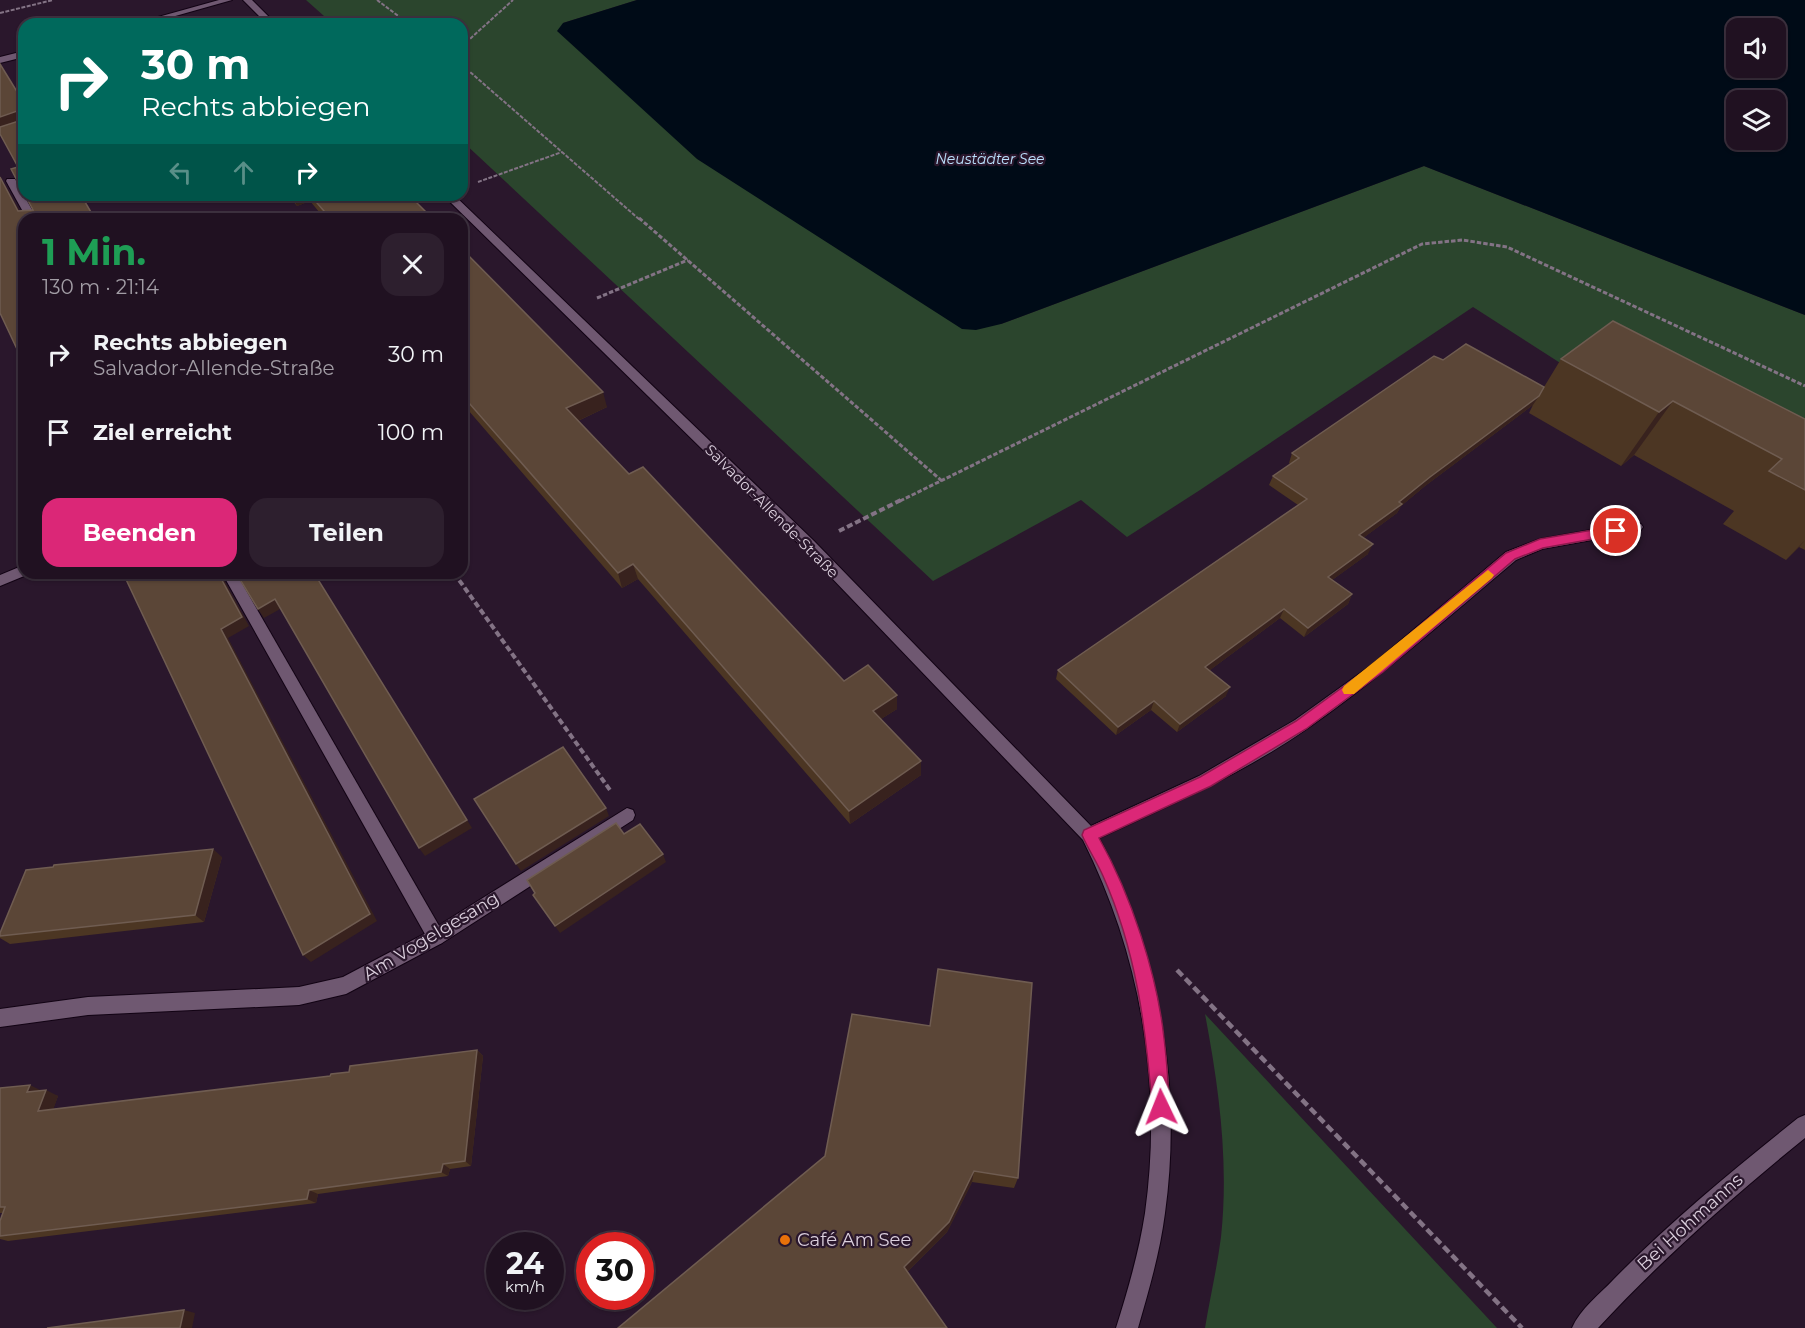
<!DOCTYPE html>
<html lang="de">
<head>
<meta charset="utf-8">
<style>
  :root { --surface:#201121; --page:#2d1f2e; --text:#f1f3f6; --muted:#a29da5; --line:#3d313f; --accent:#db2777 }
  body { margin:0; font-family:Montserrat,sans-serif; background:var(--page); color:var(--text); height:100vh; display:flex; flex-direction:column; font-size:22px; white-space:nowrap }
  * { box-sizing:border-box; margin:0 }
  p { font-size:20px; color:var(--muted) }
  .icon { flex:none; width:33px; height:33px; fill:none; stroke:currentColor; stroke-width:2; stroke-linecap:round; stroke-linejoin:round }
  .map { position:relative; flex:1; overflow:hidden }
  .panel { position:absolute; left:18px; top:213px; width:450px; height:366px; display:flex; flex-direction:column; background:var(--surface); border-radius:18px; box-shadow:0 2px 4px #0004,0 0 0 2px var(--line) }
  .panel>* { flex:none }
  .guide { position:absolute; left:18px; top:18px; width:450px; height:183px; border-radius:18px; box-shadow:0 2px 4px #0004,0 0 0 2px var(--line); background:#00695c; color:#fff; overflow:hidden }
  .buttons { position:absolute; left:1726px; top:18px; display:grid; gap:12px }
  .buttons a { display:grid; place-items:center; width:60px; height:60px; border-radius:12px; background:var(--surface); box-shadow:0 2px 4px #0004,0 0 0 2px var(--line); font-size:30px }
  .speed { position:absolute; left:486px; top:1232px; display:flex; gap:12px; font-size:30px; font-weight:700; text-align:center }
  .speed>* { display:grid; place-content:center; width:78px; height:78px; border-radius:50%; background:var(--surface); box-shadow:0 2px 4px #0004,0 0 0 2px var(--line); line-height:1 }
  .speed small { font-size:15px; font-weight:400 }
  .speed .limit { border:9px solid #d22; background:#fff; color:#111 }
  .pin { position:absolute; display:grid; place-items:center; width:51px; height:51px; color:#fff; margin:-26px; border:3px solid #fff; border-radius:50%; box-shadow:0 2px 6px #0007 }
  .me { position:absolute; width:66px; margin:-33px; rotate:358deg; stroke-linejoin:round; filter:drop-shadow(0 0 4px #0008) }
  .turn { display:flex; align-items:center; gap:21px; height:126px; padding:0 24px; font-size:27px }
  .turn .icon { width:78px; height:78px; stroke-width:2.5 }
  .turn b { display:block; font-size:42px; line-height:51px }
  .lanes { display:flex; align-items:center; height:57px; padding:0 24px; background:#0003; justify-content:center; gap:30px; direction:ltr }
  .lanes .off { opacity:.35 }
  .round { display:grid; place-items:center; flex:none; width:63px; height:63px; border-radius:18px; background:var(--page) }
  .headline { display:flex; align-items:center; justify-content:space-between; height:102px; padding:0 24px }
  h1 { font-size:36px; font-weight:700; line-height:45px; color:#1e9e55 }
  .primary-button { display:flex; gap:12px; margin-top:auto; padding:12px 24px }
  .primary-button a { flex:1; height:69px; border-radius:18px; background:var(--accent); color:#fff; font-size:24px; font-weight:700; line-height:69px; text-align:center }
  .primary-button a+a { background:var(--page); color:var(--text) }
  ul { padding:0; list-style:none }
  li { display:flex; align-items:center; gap:18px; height:78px; padding:0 24px }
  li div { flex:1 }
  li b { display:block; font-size:22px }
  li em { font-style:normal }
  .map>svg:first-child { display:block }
</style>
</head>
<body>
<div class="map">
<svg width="1805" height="1328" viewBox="0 0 1805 1328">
  <rect width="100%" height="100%" fill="#2a172c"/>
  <g fill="#2b452d">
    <polygon points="306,0 637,0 563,23 1001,324 1424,166 1805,315 1805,498 1579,375 1473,307 1200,490 1127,537 1081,500 933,581 462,141 462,24 333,24"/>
    <path d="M1205,1014L1497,1328H1205C1210,1298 1217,1268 1221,1237C1229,1162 1219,1088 1205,1014Z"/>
  </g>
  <path fill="#000b17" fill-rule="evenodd" d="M637,0H1805V315L1424,166L1001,324L976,330L962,329L697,159L557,31L563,23ZM1737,28H1776V68H1737ZM1737,100H1776V140H1737Z"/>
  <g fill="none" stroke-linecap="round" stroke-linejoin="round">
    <g stroke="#120314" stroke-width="2">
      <g id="lane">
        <polygon points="7,179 15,179 37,219 27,219 6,181"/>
        <polygon points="222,573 236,573 442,931 445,937 442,943 436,945 430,943"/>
        <path d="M1805,1115V1138C1732,1197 1662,1259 1598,1328H1572C1580,1309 1600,1294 1614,1279C1671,1221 1734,1169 1798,1118Z"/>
      </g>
    </g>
    <g stroke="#120314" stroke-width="2">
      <g id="street">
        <polygon points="219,0 232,0 147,24 133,24"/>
        <polygon points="243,0 252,0 276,24 267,24"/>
        <polygon points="24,51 24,57 0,63 0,57"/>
        <path d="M443,195H454L814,541L1091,826L1199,776L1295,720L1373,664L1506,552L1540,539L1636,522L1641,524L1643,527L1641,530L1636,532L1542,549L1516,560C1448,617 1381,677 1308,728C1244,773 1170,805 1099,838C1158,953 1183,1084 1165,1213C1160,1252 1149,1290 1138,1328H1116C1128,1290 1139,1252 1145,1213C1163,1084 1141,956 1083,840L804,549Z"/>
        <polygon points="24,565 24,573 29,574 0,586 0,575"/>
        <polygon points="627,808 633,810 635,815 633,820 442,943 346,994 299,1005 88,1015 0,1027 0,1009 88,997 299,987 343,977 430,931"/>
      </g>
    </g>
    <g stroke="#837385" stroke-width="2" stroke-dasharray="4 1.5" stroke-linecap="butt">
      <polyline points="377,0 409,24"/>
      <polyline points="0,13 53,0"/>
      <polyline points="462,46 513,0"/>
      <polyline points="462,65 640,220"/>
      <polyline points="478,182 562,152"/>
    </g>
    <g stroke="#837385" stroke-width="3" stroke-dasharray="4.5 2" stroke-linecap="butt">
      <polyline points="639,218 942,481"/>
      <polyline points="597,298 688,260"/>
      <polyline points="900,501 1422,244 1463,240 1507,247 1805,386"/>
    </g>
    <g stroke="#837385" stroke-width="4" stroke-dasharray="6 3" stroke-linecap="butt">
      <polyline points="839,531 903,499"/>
      <polyline points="454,573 610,790"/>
    </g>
    <polyline stroke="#837385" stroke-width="4.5" stroke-dasharray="8 4" stroke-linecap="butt" points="1177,970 1522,1328"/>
    <use href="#lane" fill="#6f5871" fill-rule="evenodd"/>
    <use href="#street" fill="#6f5871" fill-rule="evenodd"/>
  </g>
  <g fill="#4c3623">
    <polygon points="288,195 409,195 433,219 325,219 310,201 297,206"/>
    <polygon points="462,249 607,407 578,421 629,474 844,681 897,695 897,709 881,719 921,761 921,775 850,824 638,579 622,588 462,403"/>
    <polygon points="1561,359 1805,419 1805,550 1799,547 1786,560 1723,524 1734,511 1634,455 1621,466 1529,413 1533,405 1425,486 1401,506 1397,513 1363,538 1368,554 1332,580 1352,594 1348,604 1304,637 1280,618 1210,670 1226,696 1177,732 1151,710 1116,735 1056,679 1058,670 1298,505 1269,485 1273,476 1290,464 1289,463 1292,453 1443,360 1544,387"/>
    <polygon points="222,857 204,922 10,944 0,938 0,933"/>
    <polygon points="930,1026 1018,1178 1014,1188 972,1182 947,1232 908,1271 825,1156"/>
    <polygon points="477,1050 483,1056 471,1166 450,1169 448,1176 318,1194 316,1203 8,1241 0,1239 0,1221 3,1213 0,1213 0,1088 42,1091 58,1096 53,1109 330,1076"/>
  </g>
  <g fill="#38221e">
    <polygon points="17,111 23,120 0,128 0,117"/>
    <polygon points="0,176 4,183 24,219 18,211"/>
    <polygon points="292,195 307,195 310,201 297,206"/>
    <polygon points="603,392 607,407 571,424 566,408"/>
    <polygon points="1539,396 1533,405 1425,486 1401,506 1397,513 1355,544 1359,535 1430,477"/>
    <polygon points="1673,401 1634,455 1621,466 1659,412"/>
    <polygon points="1805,540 1799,547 1786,560"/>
    <polygon points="1373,544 1368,554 1324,586 1328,577"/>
    <polygon points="633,564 638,579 622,588 618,573"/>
    <polygon points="218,573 220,573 249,626 228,638 377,921 311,962 303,955 221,629"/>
    <polygon points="314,573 472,828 425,856 419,848"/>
    <polygon points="1352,594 1348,604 1304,637 1308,628"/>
    <polygon points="275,599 282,608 264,618 258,609"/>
    <polygon points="1284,609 1280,618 1202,676 1205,667"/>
    <polygon points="1230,687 1226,696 1177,732 1180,724"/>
    <polygon points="897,695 897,709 873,724 873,711"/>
    <polygon points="1154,701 1151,710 1116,735 1118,727"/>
    <polygon points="921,761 921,775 850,824 849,811"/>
    <polygon points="606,808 609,816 521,871 516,864"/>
    <polygon points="213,849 222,857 204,922 195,915"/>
    <polygon points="663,854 666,862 560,933 555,926"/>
    <polygon points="477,1050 483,1056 471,1166 465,1161"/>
    <polygon points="30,1085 42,1091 27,1092"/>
    <polygon points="46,1090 58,1096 51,1116 38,1111"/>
    <polygon points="443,1164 450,1169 448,1176 441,1172"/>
    <polygon points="974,1171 972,1182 947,1232 904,1275 904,1267"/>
    <polygon points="309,1190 318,1194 316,1203 307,1199"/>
    <polygon points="184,1310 195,1313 192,1328 180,1328"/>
  </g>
  <g fill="#5b4637" stroke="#6f5c51" stroke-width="1.5">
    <polygon points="0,64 24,103 24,194 11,169 18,167 0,134 0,127 19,121 20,113 17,111 0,117"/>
    <polygon points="0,177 18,211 33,210 25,195 81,195 95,219 24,219 24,364 0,313"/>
    <polygon points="310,195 409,195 433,219 331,219"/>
    <polygon points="462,249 603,392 566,408 629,474 643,467 844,681 868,665 897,695 873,711 921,761 849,811 633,564 618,573 462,395"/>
    <polygon points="1613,321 1805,419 1805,490 1769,471 1782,459 1673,401 1659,412 1561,359"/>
    <polygon points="1466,344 1544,387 1539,396 1430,477 1399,502 1402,504 1359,535 1373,544 1328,577 1352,594 1308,628 1284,609 1205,667 1230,687 1180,724 1154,701 1118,727 1058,670 1307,499 1273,476 1299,458 1292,453 1434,356 1443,360"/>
    <polygon points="123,573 218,573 242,617 221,629 370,914 303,955"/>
    <polygon points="236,573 314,573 467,820 419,848 275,599 258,609"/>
    <polygon points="563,747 606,808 516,864 474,799"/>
    <polygon points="616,823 624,834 640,824 663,854 555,926 533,895 535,893 527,880"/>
    <polygon points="213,849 195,915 0,936 0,933 26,870 53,867 54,865"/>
    <polygon points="938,969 1032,983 1018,1178 974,1171 949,1222 904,1267 947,1328 618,1328 825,1156 852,1014 930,1026"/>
    <polygon points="477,1050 465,1161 443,1164 441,1172 309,1190 307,1199 0,1236 0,1221 5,1207 0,1207 0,1088 30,1085 27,1092 46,1090 38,1111 330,1076 331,1074 349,1072 350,1066"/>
    <polygon points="184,1310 180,1328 47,1328"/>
  </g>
  <path fill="#db2777" stroke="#8e194d" stroke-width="1.5" d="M1616,526L1621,527L1622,531L1621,534L1543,548L1515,559L1383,672L1306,729L1211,786L1099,838C1131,895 1157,974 1164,1038C1167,1061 1168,1085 1170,1107L1167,1114L1161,1116L1154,1114L1152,1107C1146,1027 1136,950 1103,876C1097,862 1088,849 1082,835L1084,830L1200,777L1296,721L1373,665L1506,553L1540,539Z"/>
  <polygon fill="#f59e0b" points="1488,570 1494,575 1492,578 1354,694 1344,694 1342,690 1344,686"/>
  <circle fill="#e8710a" stroke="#2a172c" stroke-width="2" cx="785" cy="1240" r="6"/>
  <g text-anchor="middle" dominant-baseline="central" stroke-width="4.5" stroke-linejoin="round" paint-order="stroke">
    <g font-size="14" font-style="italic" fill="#bbe1fd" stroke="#2a172c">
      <text x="990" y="159">Neustädter See</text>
    </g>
    <g font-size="15" fill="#dbcfdd" stroke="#2a172c">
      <text transform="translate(772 511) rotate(45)">Salvador-Allende-Straße</text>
    </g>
    <g font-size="18" fill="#dbcfdd" stroke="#2a172c">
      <text transform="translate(431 936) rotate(-31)">Am Vogelgesang</text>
      <text transform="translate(1690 1222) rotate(-42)">Bei Hohmanns</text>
    </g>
    <g font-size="18" fill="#dbcfdd" stroke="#2a172c" text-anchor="start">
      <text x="797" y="1240">Café Am See</text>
    </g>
  </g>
</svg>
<div class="buttons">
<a><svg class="icon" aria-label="sound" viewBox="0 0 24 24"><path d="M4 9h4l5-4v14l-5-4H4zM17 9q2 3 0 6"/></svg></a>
<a><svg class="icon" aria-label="layers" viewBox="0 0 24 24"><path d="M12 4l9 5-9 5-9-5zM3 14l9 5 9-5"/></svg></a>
</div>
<div class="speed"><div>24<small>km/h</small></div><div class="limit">30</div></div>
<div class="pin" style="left:1616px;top:531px;background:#d93025"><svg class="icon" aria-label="arrive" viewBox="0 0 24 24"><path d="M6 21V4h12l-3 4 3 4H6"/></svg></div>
<svg class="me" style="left:1161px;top:1107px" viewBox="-20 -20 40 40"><path d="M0-17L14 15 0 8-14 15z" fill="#db2777" stroke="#fff" stroke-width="4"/></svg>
<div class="guide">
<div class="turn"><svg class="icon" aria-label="right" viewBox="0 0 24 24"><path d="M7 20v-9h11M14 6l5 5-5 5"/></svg><div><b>30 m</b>Rechts abbiegen</div></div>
<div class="lanes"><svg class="icon off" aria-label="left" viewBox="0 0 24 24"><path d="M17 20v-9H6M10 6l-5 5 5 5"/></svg><svg class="icon off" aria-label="ahead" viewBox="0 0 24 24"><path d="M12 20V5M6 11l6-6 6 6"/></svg><svg class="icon" aria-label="right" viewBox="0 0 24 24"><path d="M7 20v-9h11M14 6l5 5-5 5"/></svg></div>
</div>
<section class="panel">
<div class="headline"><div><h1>1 Min.</h1><p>130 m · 21:14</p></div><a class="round"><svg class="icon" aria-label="close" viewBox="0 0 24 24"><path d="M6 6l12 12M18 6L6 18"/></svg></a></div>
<ul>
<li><svg class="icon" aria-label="right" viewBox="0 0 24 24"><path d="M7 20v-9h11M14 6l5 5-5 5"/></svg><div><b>Rechts abbiegen</b><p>Salvador-Allende-Straße</p></div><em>30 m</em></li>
<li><svg class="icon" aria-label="arrive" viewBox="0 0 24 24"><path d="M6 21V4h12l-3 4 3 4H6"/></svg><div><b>Ziel erreicht</b></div><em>100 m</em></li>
</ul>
<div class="primary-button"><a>Beenden</a><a>Teilen</a></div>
</section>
</div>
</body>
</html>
